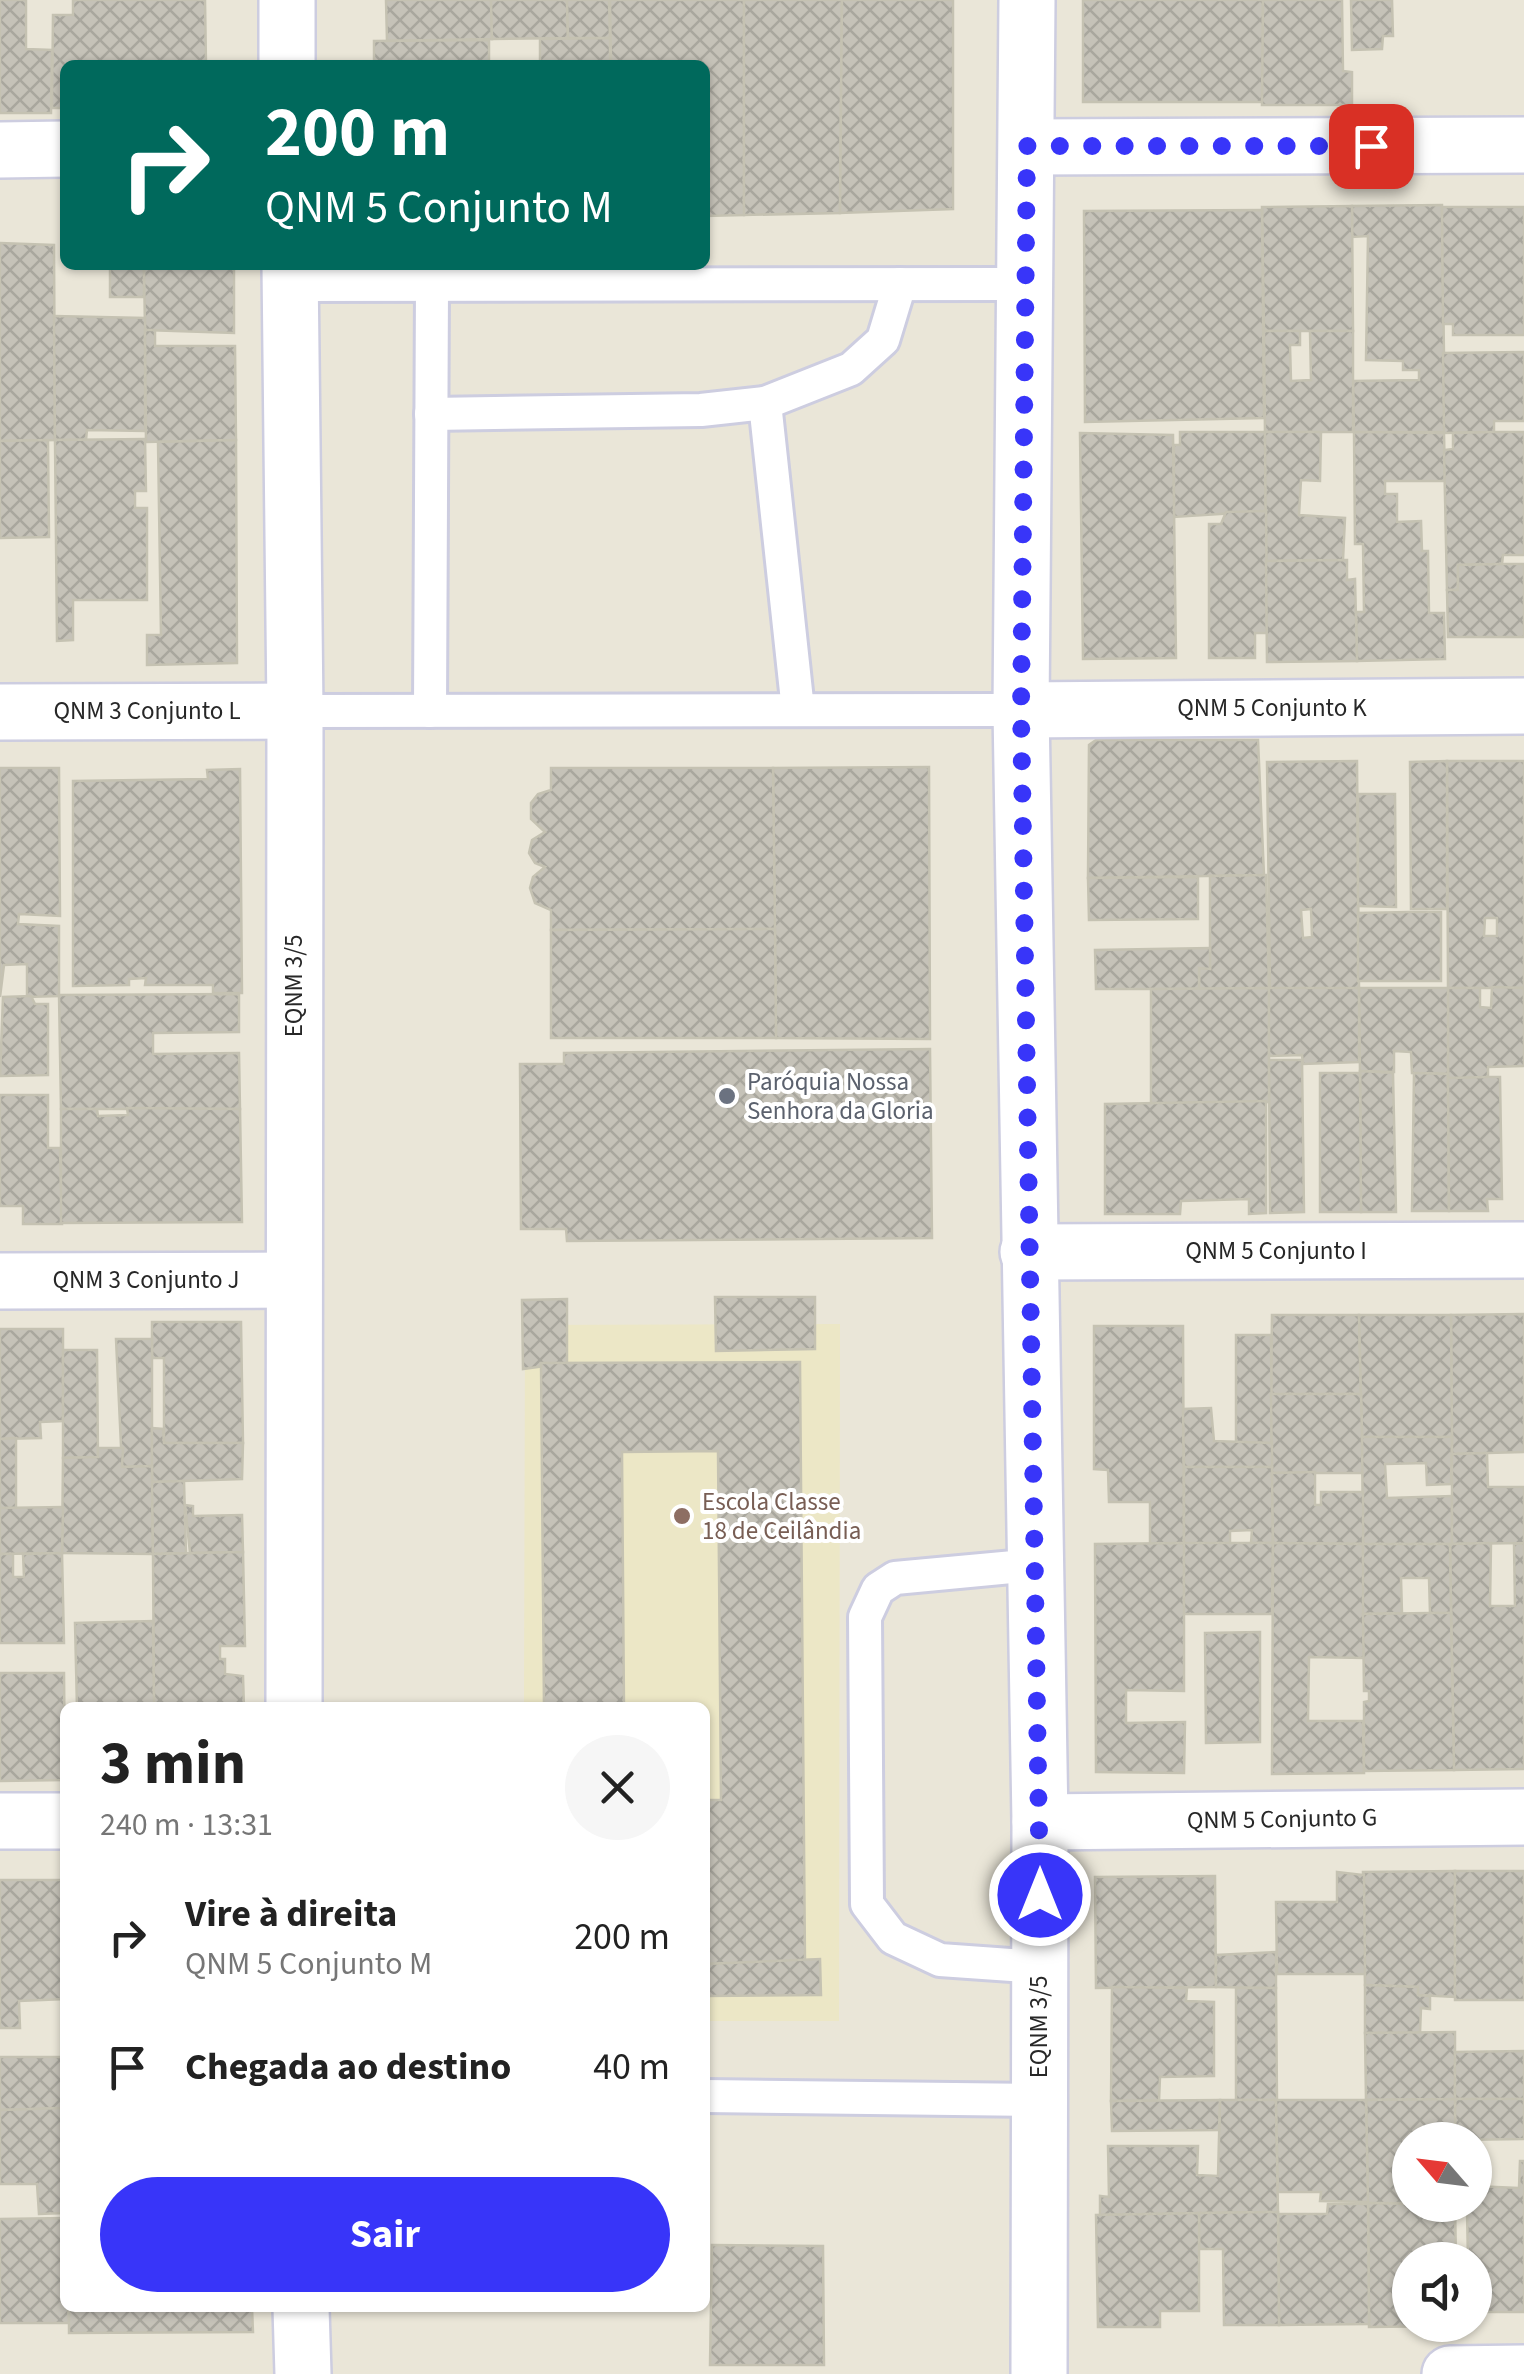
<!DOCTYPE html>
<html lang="pt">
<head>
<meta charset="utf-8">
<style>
  :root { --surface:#fff; --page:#f6f6f6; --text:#222; --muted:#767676; --accent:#3835f9 }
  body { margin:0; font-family:"Source Sans 3",sans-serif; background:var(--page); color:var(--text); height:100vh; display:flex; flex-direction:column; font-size:38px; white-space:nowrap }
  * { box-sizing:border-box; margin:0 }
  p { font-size:32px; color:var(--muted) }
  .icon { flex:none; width:55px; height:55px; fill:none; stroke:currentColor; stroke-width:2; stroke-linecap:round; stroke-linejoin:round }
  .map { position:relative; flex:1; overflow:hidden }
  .panel { position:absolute; left:60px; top:1702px; width:650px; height:610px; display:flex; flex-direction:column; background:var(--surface); border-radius:15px; box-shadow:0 2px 8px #0004 }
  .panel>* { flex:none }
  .banner { position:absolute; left:60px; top:60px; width:650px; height:210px; border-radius:15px; box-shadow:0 2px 8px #0004; background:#00695c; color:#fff; overflow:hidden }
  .needle { width:65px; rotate:298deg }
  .fabs { position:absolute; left:1392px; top:2122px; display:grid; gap:20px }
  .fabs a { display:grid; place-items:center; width:100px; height:100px; border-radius:50%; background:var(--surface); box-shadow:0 2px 8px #0004; font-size:50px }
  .pin { position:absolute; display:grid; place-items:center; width:85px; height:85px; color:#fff; margin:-42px; border-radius:20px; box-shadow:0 5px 15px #0006 }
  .me { position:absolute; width:110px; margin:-55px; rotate:0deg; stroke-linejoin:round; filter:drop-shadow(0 0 8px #0008) }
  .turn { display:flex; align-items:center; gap:35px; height:210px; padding:0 40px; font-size:45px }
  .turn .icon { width:130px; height:130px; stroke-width:2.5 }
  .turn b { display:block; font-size:70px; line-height:85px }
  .round { display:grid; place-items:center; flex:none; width:105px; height:105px; border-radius:52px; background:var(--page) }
  .headline { display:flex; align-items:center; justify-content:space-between; height:170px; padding:0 40px }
  h1 { font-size:60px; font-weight:700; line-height:75px }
  .cta { display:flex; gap:20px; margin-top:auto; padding:20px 40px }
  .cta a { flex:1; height:115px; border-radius:60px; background:var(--accent); color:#fff; font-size:40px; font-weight:700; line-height:115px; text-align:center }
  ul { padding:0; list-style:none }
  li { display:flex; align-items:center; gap:30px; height:130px; padding:0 40px }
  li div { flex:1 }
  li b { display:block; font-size:38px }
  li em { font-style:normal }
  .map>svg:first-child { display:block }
</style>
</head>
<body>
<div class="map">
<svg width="1524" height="2374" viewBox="0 0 1524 2374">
  <defs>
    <pattern id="building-cross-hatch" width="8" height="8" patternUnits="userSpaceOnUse" patternTransform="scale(2.5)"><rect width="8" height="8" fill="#c5c2b8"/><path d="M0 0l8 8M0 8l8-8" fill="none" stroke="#a9a79e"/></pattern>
  </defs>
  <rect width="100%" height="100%" fill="#eae6d8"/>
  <polygon fill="#ece7c6" points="840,1324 839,2021 705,2021 705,1708 524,1708 525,1325"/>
  <g fill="url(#building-cross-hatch)" stroke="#c5c2b2" stroke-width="2.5" fill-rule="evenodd">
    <polygon points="0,0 26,0 26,49 52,50 51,113 0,113"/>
    <polygon points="73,0 205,0 206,65 65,65 65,108 52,108 53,15 73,15"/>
    <polygon points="386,0 491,0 492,39 387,41"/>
    <polygon points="491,0 567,0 568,38 492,39"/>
    <polygon points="567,0 609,0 610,38 568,38"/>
    <polygon points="610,0 744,0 744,215 705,216 705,65 611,65"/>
    <polygon points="744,0 842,0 840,213 744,215"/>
    <polygon points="842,0 953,0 953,209 840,213"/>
    <rect x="1083" y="0" width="180" height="102"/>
    <polygon points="1263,0 1342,0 1343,71 1352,72 1352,105 1262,105"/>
    <polygon points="1351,0 1392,0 1393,36 1383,36 1382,49 1352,50"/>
    <polygon points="610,38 610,65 540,65 540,39"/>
    <polygon points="489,40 489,65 374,65 374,41"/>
    <polygon points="1442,205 1445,432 1354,432 1353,381 1419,380 1419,370 1403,370 1403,361 1366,360 1368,236 1352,237 1352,206"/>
    <polygon points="1352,206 1353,331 1264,331 1262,207"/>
    <polygon points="1442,207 1524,207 1524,335 1453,335 1453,324 1443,324"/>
    <polygon points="1262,210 1264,418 1085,422 1084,211"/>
    <polygon points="0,243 54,245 55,440 0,441"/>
    <rect x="110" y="265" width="34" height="32"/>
    <polygon points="144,265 234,265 234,333 145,330"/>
    <polygon points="54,316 145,318 145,431 87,430 86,440 55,440"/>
    <polygon points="145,330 155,330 155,346 235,346 236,440 146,442"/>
    <polygon points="1264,331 1300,331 1300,345 1290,345 1291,381 1311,380 1310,331 1353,331 1353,432 1265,432"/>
    <polygon points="1524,352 1524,421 1494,421 1494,432 1444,433 1443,353"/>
    <polygon points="1180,432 1265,432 1266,511 1174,517 1174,445 1180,445"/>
    <polygon points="1265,432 1321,432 1320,481 1301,480 1299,515 1345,518 1343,560 1266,561"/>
    <polygon points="1354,432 1444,433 1445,481 1385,481 1385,494 1397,494 1397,522 1421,521 1422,551 1428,551 1429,613 1444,613 1445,659 1357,661 1356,612 1364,612 1363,544 1355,544"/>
    <polygon points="1494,432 1524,432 1524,555 1503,555 1502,564 1458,565 1458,590 1447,590 1444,450 1453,449 1453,433"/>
    <polygon points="1080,433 1173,435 1176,658 1083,659"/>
    <polygon points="145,439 146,491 135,491 135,508 147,508 147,600 73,600 73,640 57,641 55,440"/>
    <polygon points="48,440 49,537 0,538 0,441"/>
    <polygon points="236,440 237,663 147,665 147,635 161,635 158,442"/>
    <polygon points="1266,511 1267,633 1255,633 1255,658 1209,658 1209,524 1221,524 1226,512"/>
    <polygon points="1347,560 1347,580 1355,579 1357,661 1267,662 1266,561"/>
    <polygon points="1502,564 1524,564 1524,637 1448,637 1447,590 1458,590 1458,565"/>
    <polygon points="1096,740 1258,740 1264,875 1088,878 1089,745"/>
    <path d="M1357,761L1359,988L1270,989L1267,762ZM1311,909L1312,937L1303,938L1301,910Z"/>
    <path d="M1447,761H1524V988H1448ZM1485,918H1497V936H1484Z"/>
    <polygon points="1447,761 1447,909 1411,909 1410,762"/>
    <polygon points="929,767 930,1039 776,1038 773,768"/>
    <polygon points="0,768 59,768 60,916 19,914 18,924 59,926 59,996 27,997 27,964 4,965 0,997"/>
    <polygon points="551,768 773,768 775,929 551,930 551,910 535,903 530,888 533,877 545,867 535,863 529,853 532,840 545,832 531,819 531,803 538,794 551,790"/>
    <polygon points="240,769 242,993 213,993 213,985 145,985 146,978 129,979 129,985 73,986 73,781 208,779 207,770"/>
    <polygon points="1358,794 1395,794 1396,907 1358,906"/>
    <polygon points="1266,875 1269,988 1199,989 1199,968 1210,969 1210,876"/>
    <polygon points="1198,877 1198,919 1089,920 1088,878"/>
    <polygon points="1410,912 1441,912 1441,981 1358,981 1358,913"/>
    <polygon points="775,929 776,1038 551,1038 551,930"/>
    <polygon points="1210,948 1210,969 1199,968 1199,989 1096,989 1095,950"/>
    <polygon points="1492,987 1524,988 1524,1066 1488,1067 1488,1079 1448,1078 1448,988 1480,988 1480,1007 1491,1008"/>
    <polygon points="1269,988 1269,1102 1151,1104 1151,989"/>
    <polygon points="1269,988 1359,988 1359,1062 1303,1064 1302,1055 1269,1056"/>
    <polygon points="1359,988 1448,988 1448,1074 1412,1073 1411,1052 1394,1051 1394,1072 1360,1071"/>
    <polygon points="239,994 239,1032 153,1033 153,1054 239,1053 240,1109 61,1109 59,995"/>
    <polygon points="31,996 35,1004 48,1004 48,1075 0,1076 3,997"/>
    <polygon points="930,1049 932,1238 567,1241 566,1229 521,1229 520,1064 564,1064 564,1053"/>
    <polygon points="1269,1060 1302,1060 1304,1212 1270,1213"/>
    <polygon points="1360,1071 1393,1073 1396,1212 1361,1212"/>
    <polygon points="1320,1073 1360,1073 1361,1212 1320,1212"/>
    <polygon points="1414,1073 1448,1074 1449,1211 1412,1211"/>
    <polygon points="1488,1077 1500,1077 1502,1199 1487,1199 1488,1211 1449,1211 1448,1078"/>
    <polygon points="0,1095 48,1095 48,1148 60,1148 62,1224 23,1224 23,1206 0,1206"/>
    <polygon points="1266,1101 1266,1213 1249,1214 1249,1199 1181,1201 1180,1214 1105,1214 1105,1104"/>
    <polygon points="127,1108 240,1109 242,1222 61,1223 61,1109 97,1109 98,1116 128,1115"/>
    <polygon points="715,1297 815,1297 815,1349 716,1351"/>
    <polygon points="567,1299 567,1363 523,1369 522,1300"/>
    <polygon points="1524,1314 1524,1452 1452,1454 1451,1315"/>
    <polygon points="1272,1315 1359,1315 1361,1394 1271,1394"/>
    <polygon points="1359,1315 1451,1315 1452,1437 1362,1437"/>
    <polygon points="152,1322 241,1322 243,1443 164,1443 164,1358 152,1358"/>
    <polygon points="1094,1326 1183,1326 1184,1543 1150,1544 1150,1502 1109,1502 1108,1470 1094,1469"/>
    <polygon points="0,1329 63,1329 63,1421 40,1422 41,1438 0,1439"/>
    <polygon points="1236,1335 1271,1335 1272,1443 1236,1443"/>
    <polygon points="116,1339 152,1339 152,1466 122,1467"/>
    <polygon points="63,1350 97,1350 98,1457 63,1458"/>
    <polygon points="800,1362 805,1963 705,1964 705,1800 721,1800 718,1451 622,1452 624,1708 544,1708 541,1363"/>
    <polygon points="1271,1394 1361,1394 1363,1473 1272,1473"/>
    <polygon points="1211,1408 1214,1441 1272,1443 1272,1467 1184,1467 1183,1409"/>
    <polygon points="152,1428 163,1429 164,1443 243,1443 242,1479 152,1482"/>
    <polygon points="1362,1437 1452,1437 1451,1484 1427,1485 1426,1463 1385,1464 1387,1498 1452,1496 1452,1544 1363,1544"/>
    <polygon points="16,1438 16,1508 0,1508 0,1439"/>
    <polygon points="98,1448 123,1448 122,1467 152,1466 153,1554 62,1553 63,1458 98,1457"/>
    <polygon points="1487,1453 1488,1487 1524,1487 1524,1543 1452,1544 1452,1454"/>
    <polygon points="1184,1467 1272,1467 1273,1543 1251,1543 1252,1530 1230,1531 1230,1544 1184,1543"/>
    <polygon points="1315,1472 1315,1505 1321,1505 1321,1492 1363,1492 1363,1544 1273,1543 1272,1473"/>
    <polygon points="184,1481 186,1553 153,1554 152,1482"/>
    <polygon points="185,1505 193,1506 193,1516 242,1515 243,1552 190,1553"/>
    <polygon points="63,1507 62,1553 0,1554 0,1508"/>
    <polygon points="1184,1543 1184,1691 1126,1690 1126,1723 1185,1722 1184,1773 1096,1772 1095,1544"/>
    <polygon points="1184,1543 1273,1543 1272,1614 1184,1614"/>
    <polygon points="1273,1543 1363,1544 1364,1658 1309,1657 1308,1721 1363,1721 1364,1773 1272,1774"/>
    <polygon points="1491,1543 1490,1606 1515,1606 1514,1544 1524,1543 1524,1769 1454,1770 1450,1544"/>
    <polygon points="1363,1544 1450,1544 1451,1613 1430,1613 1429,1578 1401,1578 1402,1613 1363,1614"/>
    <polygon points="243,1552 245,1646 220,1646 220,1659 225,1659 225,1674 243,1676 244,1708 154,1708 153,1554"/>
    <polygon points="62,1553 64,1643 0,1643 0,1554 13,1554 13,1577 24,1577 23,1554"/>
    <polygon points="1430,1613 1451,1613 1454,1770 1364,1771 1364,1702 1369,1701 1369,1691 1364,1691 1363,1614"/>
    <polygon points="153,1621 154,1708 77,1708 75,1623"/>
    <polygon points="1260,1632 1260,1742 1206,1743 1205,1633"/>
    <polygon points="0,1673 64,1673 65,1780 0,1781"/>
    <polygon points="1455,1871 1455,1997 1418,1995 1418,1987 1365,1985 1363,1872"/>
    <rect x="1455" y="1871" width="69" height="129"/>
    <polygon points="1337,1872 1364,1875 1365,1974 1277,1974 1276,1902 1337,1902"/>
    <polygon points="1215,1876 1216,1987 1096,1988 1095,1877"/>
    <polygon points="0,1880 65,1880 65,1999 19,2001 20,2028 0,2028"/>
    <polygon points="1276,1952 1276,1988 1216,1987 1216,1955"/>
    <polygon points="820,1959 821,1995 705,1996 705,1964"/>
    <polygon points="1365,1985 1418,1987 1418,1995 1430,1996 1430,2009 1421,2008 1420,2033 1365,2033"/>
    <polygon points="1112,1987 1187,1988 1186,2001 1214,2002 1214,2076 1160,2077 1159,2101 1111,2101"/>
    <polygon points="1236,1988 1276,1988 1277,2100 1236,2100"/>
    <polygon points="1455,2032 1455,2099 1366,2100 1365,2033"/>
    <polygon points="1524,2051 1524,2099 1455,2099 1455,2052"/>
    <polygon points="0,2057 65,2057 65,2108 0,2110"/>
    <polygon points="1455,2099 1524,2099 1524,2139 1455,2140"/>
    <polygon points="1455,2099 1455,2140 1410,2140 1410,2203 1368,2203 1366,2100"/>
    <polygon points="1220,2100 1276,2100 1278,2212 1100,2215 1100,2196 1109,2197 1108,2146 1198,2146 1197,2175 1218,2176"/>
    <polygon points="1220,2100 1219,2130 1112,2131 1111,2101"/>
    <polygon points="1276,2100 1366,2100 1368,2202 1320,2201 1321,2192 1278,2192"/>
    <polygon points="65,2108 65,2213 39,2214 37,2184 0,2184 0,2110"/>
    <polygon points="1520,2161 1524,2161 1524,2312 1475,2312 1475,2260 1468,2260 1467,2211 1475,2205 1475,2186 1519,2188"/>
    <polygon points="1368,2203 1455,2205 1456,2260 1410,2260 1410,2325 1457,2326 1369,2327"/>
    <polygon points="1328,2204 1368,2204 1369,2324 1279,2325 1278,2214 1327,2214"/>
    <polygon points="1278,2212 1279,2325 1224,2325 1223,2249 1199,2249 1199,2213"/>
    <polygon points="1199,2213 1199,2311 1160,2311 1160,2327 1098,2327 1096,2215"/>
    <polygon points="65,2218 69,2323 0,2323 0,2219"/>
    <polygon points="712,2245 823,2246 824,2365 710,2365"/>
    <polygon points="69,2308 252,2308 253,2332 69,2333"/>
  </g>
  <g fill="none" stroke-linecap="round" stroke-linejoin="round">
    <g stroke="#cdcde0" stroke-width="38">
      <g id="lane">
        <polyline points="290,285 1026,284"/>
        <polyline points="765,403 798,710"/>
        <polyline points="431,414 701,410 765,403 851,369 883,340 900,284"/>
        <polyline points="295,711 1021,710"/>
        <polyline points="430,711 432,287"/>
        <polyline points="1034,1565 895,1578 878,1589 865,1617 867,1904 893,1938 940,1960 1039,1967"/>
        <polyline points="705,2096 1039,2100"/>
      </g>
    </g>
    <g stroke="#cdcde0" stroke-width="60">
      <g id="street">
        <polyline points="287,0 287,65"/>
        <polyline points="1027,0 1021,710 1040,1822 1039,2374"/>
        <polyline points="1027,147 1524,145"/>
        <polyline points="0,150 65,149"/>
        <polyline points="290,265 295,711 294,1708"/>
        <polyline points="1021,710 1524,706"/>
        <polyline points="0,712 295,711"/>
        <polyline points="1028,1252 1524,1250"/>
        <polyline points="0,1281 293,1280"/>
        <polyline points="0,1821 65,1821"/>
        <polyline points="1040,1822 1524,1817"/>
        <polyline points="301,2308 303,2374"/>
        <polyline points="1450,2374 1524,2373"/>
      </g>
    </g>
    <use href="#lane" stroke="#fff" stroke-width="32"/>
    <use href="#street" stroke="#fff" stroke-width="55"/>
  </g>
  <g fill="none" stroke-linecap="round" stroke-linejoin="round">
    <polyline stroke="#3835f9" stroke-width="18" stroke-dasharray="0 32.4" points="1040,1895 1021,710 1027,146 1371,146"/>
  </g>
  <circle fill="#6b7280" stroke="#fff" stroke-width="4" cx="727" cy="1096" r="10"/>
  <circle fill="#8d6e63" stroke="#fff" stroke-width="4" cx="682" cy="1516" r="10"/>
  <g text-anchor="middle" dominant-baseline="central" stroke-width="8" stroke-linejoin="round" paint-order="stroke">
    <g font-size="25" fill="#272727" stroke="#fff">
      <text x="1272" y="708">QNM 5 Conjunto K</text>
      <text x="147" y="711">QNM 3 Conjunto L</text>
      <text transform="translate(294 986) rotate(-90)">EQNM 3/5</text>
      <text x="1276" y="1251">QNM 5 Conjunto I</text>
      <text x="146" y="1280">QNM 3 Conjunto J</text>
      <text transform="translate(1282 1819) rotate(-1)">QNM 5 Conjunto G</text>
      <text transform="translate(1039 2027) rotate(-90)">EQNM 3/5</text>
    </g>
    <g font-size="25" fill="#5b616d" stroke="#fff" text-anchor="start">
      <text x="747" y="1082">Paróquia Nossa<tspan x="747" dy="29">Senhora da Gloria</tspan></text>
    </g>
    <g font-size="25" fill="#785e54" stroke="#fff" text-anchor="start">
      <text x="702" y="1502">Escola Classe<tspan x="702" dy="29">18 de Ceilândia</tspan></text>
    </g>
  </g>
</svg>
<div class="fabs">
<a><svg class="needle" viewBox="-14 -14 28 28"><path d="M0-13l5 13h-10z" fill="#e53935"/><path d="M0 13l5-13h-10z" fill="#767676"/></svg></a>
<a><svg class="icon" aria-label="sound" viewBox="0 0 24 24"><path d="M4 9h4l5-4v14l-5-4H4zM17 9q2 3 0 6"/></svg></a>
</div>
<div class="pin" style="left:1371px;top:146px;background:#d93025"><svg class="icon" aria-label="arrive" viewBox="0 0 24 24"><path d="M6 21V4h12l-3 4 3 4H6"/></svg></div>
<svg class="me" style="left:1040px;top:1895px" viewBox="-20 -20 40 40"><circle r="17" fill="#3835f9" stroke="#fff" stroke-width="3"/><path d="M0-11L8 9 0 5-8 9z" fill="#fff"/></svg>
<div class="banner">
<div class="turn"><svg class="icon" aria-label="right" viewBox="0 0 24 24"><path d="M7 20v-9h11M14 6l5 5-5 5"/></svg><div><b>200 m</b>QNM 5 Conjunto M</div></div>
</div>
<section class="panel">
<div class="headline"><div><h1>3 min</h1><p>240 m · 13:31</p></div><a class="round"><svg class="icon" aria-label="close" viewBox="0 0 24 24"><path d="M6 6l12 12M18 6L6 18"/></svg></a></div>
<ul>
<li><svg class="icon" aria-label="right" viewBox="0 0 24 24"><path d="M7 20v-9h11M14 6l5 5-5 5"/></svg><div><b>Vire à direita</b><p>QNM 5 Conjunto M</p></div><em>200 m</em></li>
<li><svg class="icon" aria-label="arrive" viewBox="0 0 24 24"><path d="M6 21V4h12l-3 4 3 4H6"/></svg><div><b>Chegada ao destino</b></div><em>40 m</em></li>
</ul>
<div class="cta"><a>Sair</a></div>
</section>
</div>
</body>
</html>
